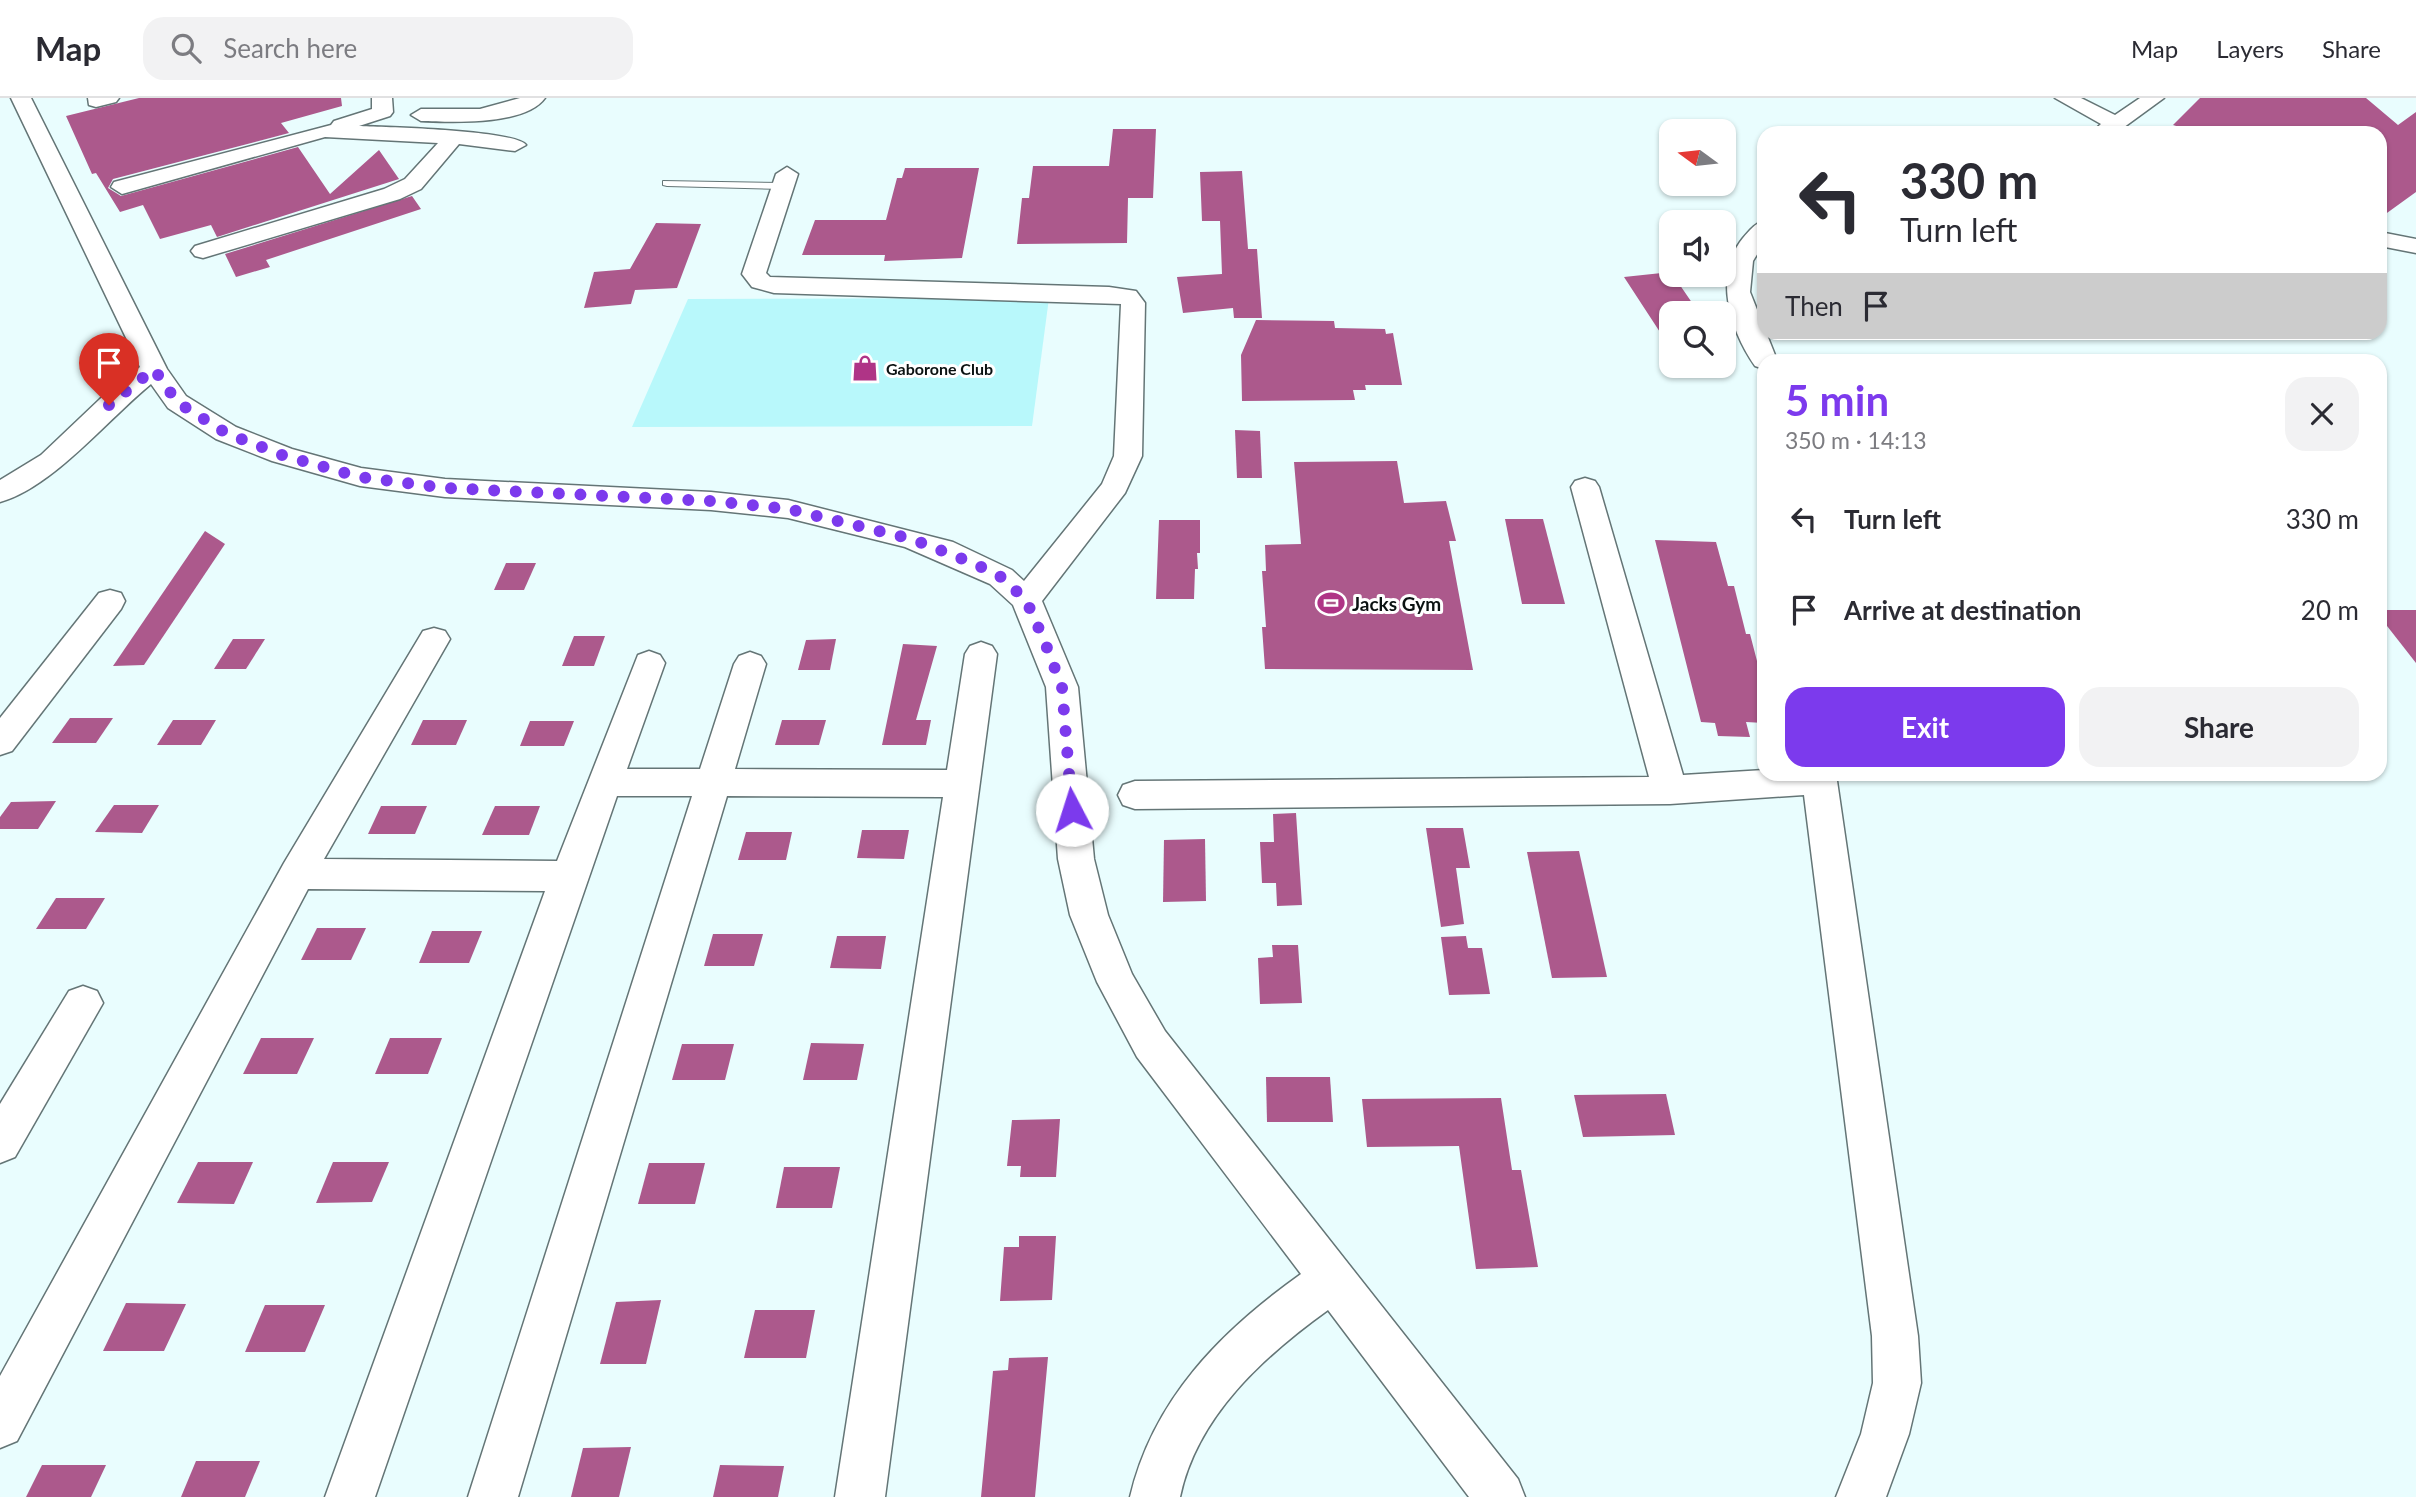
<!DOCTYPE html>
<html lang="en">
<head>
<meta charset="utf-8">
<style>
  :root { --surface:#fff; --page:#f2f2f3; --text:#2b2b33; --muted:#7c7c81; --line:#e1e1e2; --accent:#7c3aed }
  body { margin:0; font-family:Lato,sans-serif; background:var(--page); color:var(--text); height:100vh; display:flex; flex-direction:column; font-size:26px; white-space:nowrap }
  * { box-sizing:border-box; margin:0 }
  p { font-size:23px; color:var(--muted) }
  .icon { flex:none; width:38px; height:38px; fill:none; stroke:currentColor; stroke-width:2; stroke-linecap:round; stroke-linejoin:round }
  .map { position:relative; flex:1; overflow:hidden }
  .side { position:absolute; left:1757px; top:256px; width:630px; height:427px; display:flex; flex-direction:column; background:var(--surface); border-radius:21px; box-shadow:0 2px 5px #0004 }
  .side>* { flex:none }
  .banner { position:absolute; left:1757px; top:28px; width:630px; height:214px; border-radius:21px; box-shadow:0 2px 5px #0004; background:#fff; color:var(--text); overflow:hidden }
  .needle { width:46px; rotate:285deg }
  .tools { position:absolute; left:1659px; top:21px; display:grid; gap:14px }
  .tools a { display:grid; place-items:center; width:77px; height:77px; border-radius:14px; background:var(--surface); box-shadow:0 2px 5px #0004; font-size:35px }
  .pin { position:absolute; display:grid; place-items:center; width:60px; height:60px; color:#fff; margin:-72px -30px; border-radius:50% 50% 50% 0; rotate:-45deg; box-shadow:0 0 7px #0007 }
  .pin .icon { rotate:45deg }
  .me { position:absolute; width:77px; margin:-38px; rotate:355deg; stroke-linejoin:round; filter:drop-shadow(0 0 5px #0008) }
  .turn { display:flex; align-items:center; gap:24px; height:147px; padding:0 28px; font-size:32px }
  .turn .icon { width:91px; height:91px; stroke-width:2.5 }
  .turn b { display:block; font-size:49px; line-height:60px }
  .then { display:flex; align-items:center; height:66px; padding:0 28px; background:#0003; gap:14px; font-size:26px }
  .round { display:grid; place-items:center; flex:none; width:74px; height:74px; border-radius:21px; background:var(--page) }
  .overview { display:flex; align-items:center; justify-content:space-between; height:119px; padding:0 28px }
  h1 { font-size:42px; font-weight:700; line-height:52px; color:var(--accent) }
  .cta { display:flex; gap:14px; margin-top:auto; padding:14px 28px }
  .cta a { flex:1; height:80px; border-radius:21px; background:var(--accent); color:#fff; font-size:28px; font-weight:700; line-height:80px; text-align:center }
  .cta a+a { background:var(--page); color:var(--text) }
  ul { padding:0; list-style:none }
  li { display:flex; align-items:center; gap:21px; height:91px; padding:0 28px }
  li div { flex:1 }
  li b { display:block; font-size:26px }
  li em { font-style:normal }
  header { display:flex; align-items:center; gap:42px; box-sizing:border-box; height:98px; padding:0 35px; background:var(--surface); border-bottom:2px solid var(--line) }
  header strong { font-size:33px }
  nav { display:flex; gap:38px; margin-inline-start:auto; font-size:24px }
  .search { width:490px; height:63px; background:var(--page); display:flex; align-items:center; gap:18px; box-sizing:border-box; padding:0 24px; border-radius:21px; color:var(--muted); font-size:26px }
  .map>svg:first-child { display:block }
</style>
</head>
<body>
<header>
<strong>Map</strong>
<div class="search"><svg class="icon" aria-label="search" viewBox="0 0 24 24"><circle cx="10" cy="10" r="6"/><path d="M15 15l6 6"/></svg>Search here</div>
<nav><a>Map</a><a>Layers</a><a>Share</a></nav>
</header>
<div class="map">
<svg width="2416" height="1399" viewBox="0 0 2416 1399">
  <rect width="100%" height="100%" fill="#e9fdfe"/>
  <polygon fill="#b8f8fb" points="1049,200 1032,328 632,329 688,201"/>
  <g fill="#ac598c">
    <polygon points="139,0 341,0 342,8 281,25 289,35 113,81 108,90 121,98 298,49 330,96 379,52 399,81 217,139 211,127 160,141 143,107 120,114 96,75 92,76 66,18"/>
    <polygon points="2200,0 2366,0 2398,27 2416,14 2416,94 2380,120 2380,35 2198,35 2173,27"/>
    <polygon points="1113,31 1156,31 1153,100 1128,100 1127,145 1017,146 1022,100 1029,100 1033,68 1109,68"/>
    <polygon points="905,70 979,70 962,160 884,163 885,157 802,157 815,122 886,122 897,80 902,80"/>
    <polygon points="1242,73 1248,151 1257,151 1262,220 1234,220 1233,210 1183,215 1177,179 1222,176 1220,123 1202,123 1200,74"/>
    <polygon points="412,98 421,111 266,162 270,169 236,179 225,156"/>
    <polygon points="656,125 701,126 677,190 635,192 631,206 584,210 594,174 630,171"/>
    <polygon points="1671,174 1699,215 1671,215 1671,251 1624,179"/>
    <polygon points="1256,222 1334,223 1335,230 1385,231 1386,236 1393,235 1402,287 1365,287 1366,292 1353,292 1355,302 1242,303 1241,257"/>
    <polygon points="1235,332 1260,333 1262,380 1237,380"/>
    <polygon points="1397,363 1404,405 1446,403 1456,443 1449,443 1473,572 1265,571 1262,529 1266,529 1262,473 1266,473 1265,447 1301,446 1294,364"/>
    <polygon points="1505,421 1543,421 1565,506 1522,506"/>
    <polygon points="1159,422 1200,422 1200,455 1197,455 1198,471 1195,471 1194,501 1156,501"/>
    <polygon points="205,433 225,446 144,567 113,568"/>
    <polygon points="1655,442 1716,444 1728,488 1734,488 1746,536 1750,536 1764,590 1764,625 1746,624 1750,639 1718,638 1715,625 1701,624"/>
    <polygon points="506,465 536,465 524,492 494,492"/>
    <polygon points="2380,512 2416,512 2416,565 2380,519"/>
    <polygon points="574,538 605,538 594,568 562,568"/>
    <polygon points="233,541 265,541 246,571 214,571"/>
    <polygon points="836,541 830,572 798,572 806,542"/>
    <polygon points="903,546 937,548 916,622 931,622 926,647 882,647"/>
    <polygon points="70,620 113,620 96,645 52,645"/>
    <polygon points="173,622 216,622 201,647 157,647"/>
    <polygon points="423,622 467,622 456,647 411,647"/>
    <polygon points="782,622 826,622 819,647 775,647"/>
    <polygon points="530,623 574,623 564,648 520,648"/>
    <polygon points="56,703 38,731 0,731 0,719 11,704"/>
    <polygon points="114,707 159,707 142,735 95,734"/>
    <polygon points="381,708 427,708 415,736 368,736"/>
    <polygon points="495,708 540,708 529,737 482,737"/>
    <polygon points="1296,715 1302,807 1277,808 1276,785 1262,785 1260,744 1274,744 1273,716"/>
    <polygon points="1426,730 1463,730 1470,770 1456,770 1464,826 1441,829"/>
    <polygon points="862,732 909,732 904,761 857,760"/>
    <polygon points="746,734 792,734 786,762 738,762"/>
    <polygon points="1205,741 1206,803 1163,804 1164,742"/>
    <polygon points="1579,753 1607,879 1552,880 1527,754"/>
    <polygon points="56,800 105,800 86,831 36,831"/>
    <polygon points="317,830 366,830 351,862 301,862"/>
    <polygon points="432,833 482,833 469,865 419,865"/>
    <polygon points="713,836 763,836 754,868 704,868"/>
    <polygon points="837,838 886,838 881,871 830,870"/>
    <polygon points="1466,838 1468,850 1482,850 1490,896 1449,897 1441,839"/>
    <polygon points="1272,847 1298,847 1302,905 1260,906 1258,860 1273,859"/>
    <polygon points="261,940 314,940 297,976 243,976"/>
    <polygon points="390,940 442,940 428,976 375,976"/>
    <polygon points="811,945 864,946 857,982 803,982"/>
    <polygon points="682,946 734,946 725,982 672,982"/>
    <polygon points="1266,979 1330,979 1333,1024 1267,1024"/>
    <polygon points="1666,996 1675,1037 1583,1039 1574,997"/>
    <polygon points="1501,1000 1512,1072 1521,1072 1538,1169 1476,1171 1459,1048 1367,1049 1362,1001"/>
    <polygon points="1060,1021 1056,1079 1020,1079 1021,1068 1007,1068 1012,1022"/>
    <polygon points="198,1064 253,1064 234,1106 177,1105"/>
    <polygon points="333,1064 389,1064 372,1104 316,1105"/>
    <polygon points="649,1065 705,1065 695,1106 638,1106"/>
    <polygon points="784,1069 840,1069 832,1110 776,1110"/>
    <polygon points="1019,1138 1056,1138 1052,1202 1000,1203 1004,1149 1019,1149"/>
    <polygon points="661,1202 646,1266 600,1266 616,1204"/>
    <polygon points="126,1205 186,1206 164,1253 103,1253"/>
    <polygon points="265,1207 325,1207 305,1254 245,1254"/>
    <polygon points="755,1212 815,1212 806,1260 744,1260"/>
    <polygon points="1048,1259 1035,1399 981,1399 993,1273 1008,1272 1009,1260"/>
    <polygon points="631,1349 619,1399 571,1399 583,1350"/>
    <polygon points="196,1363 260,1363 245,1399 181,1399"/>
    <polygon points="42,1367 106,1367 91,1399 26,1399"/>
    <polygon points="720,1367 784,1368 778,1399 713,1399"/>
  </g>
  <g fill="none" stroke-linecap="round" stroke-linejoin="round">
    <g stroke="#647576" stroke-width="2">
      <polygon id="service" points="663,83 783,85 789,88 783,91 667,88 663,87"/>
    </g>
    <g stroke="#647576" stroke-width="3">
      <g id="minor">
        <path d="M11,0H31L167,271L186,298L236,329L292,351L361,370L445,381L711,394L788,402L953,444L1012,472L1024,483L1102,386L1114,358L1121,206L774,195L752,189L742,176L776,76L787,69L798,76L766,175L770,179L1109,189L1136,193L1145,205L1142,358L1125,395L1042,503L1078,589L1094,761L1108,817L1132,876L1165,933L1518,1381L1525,1399H1469L1328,1212C1264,1258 1197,1318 1180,1399H1130C1153,1301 1221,1233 1301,1176L1137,959L1097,884L1070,817L1058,761L1046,589L1013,507L990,486L905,449L788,420L711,412L445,399L360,388L272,363L216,341L168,310L151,286C108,321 52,390 0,404V382L41,357L100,301L140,269Z"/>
        <polygon points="88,0 119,0 116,4 96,9 89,7"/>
        <path d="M372,0H392L393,14L390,18L359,28C384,29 515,32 526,47L515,53L459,46L421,91L400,101L203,160L195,158L191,153L195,148L384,91L405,81L438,45L325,39L122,96L111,89L114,84L331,27L334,23L372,11Z"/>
        <path d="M520,0H545C525,28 452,24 421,23L411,17L421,11H480Z"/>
        <polygon points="2055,0 2081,0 2115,17 2140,0 2164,0 2116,35 2091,35 2101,26"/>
        <path d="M1764,123V145L1753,163L1750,194L1777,262H1764V271L1755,268C1730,232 1713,177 1743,140C1750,132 1754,126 1764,123Z"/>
        <polygon points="2380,134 2416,141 2416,155 2380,148"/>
        <polygon points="1585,380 1595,383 1599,389 1683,677 1764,672 1764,676 1836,676 1918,1238 1921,1285 1909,1336 1886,1399 1836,1399 1861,1336 1873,1285 1872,1238 1804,697 1670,706 1135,711 1123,707 1118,697 1123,687 1135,683 1649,679 1571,389 1575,383"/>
        <polygon points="110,492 121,495 125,503 121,511 12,653 0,657 0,620 99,495"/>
        <polygon points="434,530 445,533 450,541 324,761 557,763 638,557 649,553 660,557 665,565 627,671 700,671 734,566 739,558 750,554 761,558 766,566 735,671 947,672 965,556 970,548 981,544 992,548 997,556 885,1399 835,1399 943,699 727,698 518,1399 468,1399 692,698 617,698 375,1399 325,1399 545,793 308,791 17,1343 0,1350 0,1278 284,765 423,533"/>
        <polygon points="83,888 97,893 103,905 15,1059 0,1065 0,1006 69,893"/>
      </g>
    </g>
    <use href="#service" fill="#fff" fill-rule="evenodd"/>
    <use href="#minor" fill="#fff" fill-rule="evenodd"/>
  </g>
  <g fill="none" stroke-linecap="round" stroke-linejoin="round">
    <polyline stroke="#7c3aed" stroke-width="12" stroke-dasharray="0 21.6" points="109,307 154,271 177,304 226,335 282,357 359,379 445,390 711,403 788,411 912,441 975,466 1001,479 1026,502 1044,542 1062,589 1072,712"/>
  </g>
  <defs>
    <g id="shop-bare" transform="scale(2.1)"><path d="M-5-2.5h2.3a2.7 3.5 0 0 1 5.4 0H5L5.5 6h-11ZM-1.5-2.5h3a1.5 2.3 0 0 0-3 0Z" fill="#af3486" stroke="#fff" stroke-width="2.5" paint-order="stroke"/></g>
    <g id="stadium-bare" transform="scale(2.1)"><path d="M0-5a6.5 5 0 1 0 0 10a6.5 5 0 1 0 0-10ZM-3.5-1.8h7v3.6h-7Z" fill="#af3486" stroke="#fff" stroke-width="2.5" paint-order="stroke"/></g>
  </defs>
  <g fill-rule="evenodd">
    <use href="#shop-bare" x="865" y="270"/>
    <use href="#stadium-bare" x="1331" y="505"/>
  </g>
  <g text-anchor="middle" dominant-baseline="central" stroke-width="6" stroke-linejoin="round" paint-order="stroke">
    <g font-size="16" font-weight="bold" fill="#0b1212" stroke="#fff" text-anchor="start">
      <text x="886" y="270">Gaborone Club</text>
    </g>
    <g font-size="19" font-weight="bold" fill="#0b1212" stroke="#fff" text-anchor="start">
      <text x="1352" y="505">Jacks Gym</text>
    </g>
  </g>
</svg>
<div class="tools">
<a><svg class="needle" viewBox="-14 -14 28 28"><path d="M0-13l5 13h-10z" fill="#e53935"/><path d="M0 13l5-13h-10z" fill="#7c7c81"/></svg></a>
<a><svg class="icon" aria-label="sound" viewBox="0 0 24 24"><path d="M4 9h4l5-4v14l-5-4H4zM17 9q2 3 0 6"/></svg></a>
<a><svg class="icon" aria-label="search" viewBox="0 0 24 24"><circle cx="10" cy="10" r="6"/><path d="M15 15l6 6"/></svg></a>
</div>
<div class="pin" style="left:109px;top:307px;background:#d93025"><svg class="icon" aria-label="arrive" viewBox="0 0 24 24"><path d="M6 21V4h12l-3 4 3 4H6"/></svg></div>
<svg class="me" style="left:1072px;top:712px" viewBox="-20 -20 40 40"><circle r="19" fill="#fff"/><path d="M0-13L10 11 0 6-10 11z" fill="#7c3aed"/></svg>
<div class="banner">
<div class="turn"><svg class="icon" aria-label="left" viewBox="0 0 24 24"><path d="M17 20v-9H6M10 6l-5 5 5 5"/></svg><div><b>330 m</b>Turn left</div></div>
<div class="then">Then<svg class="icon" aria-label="arrive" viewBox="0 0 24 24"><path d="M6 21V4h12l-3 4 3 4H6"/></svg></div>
</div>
<section class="side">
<div class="overview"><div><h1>5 min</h1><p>350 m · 14:13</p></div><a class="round"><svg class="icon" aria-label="close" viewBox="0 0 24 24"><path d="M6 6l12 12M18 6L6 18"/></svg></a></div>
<ul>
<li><svg class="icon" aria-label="left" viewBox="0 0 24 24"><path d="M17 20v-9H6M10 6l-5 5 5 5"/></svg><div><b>Turn left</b></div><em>330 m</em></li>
<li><svg class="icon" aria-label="arrive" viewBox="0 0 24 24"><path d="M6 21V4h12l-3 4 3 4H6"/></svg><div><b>Arrive at destination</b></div><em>20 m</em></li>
</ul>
<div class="cta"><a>Exit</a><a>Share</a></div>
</section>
</div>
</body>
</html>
